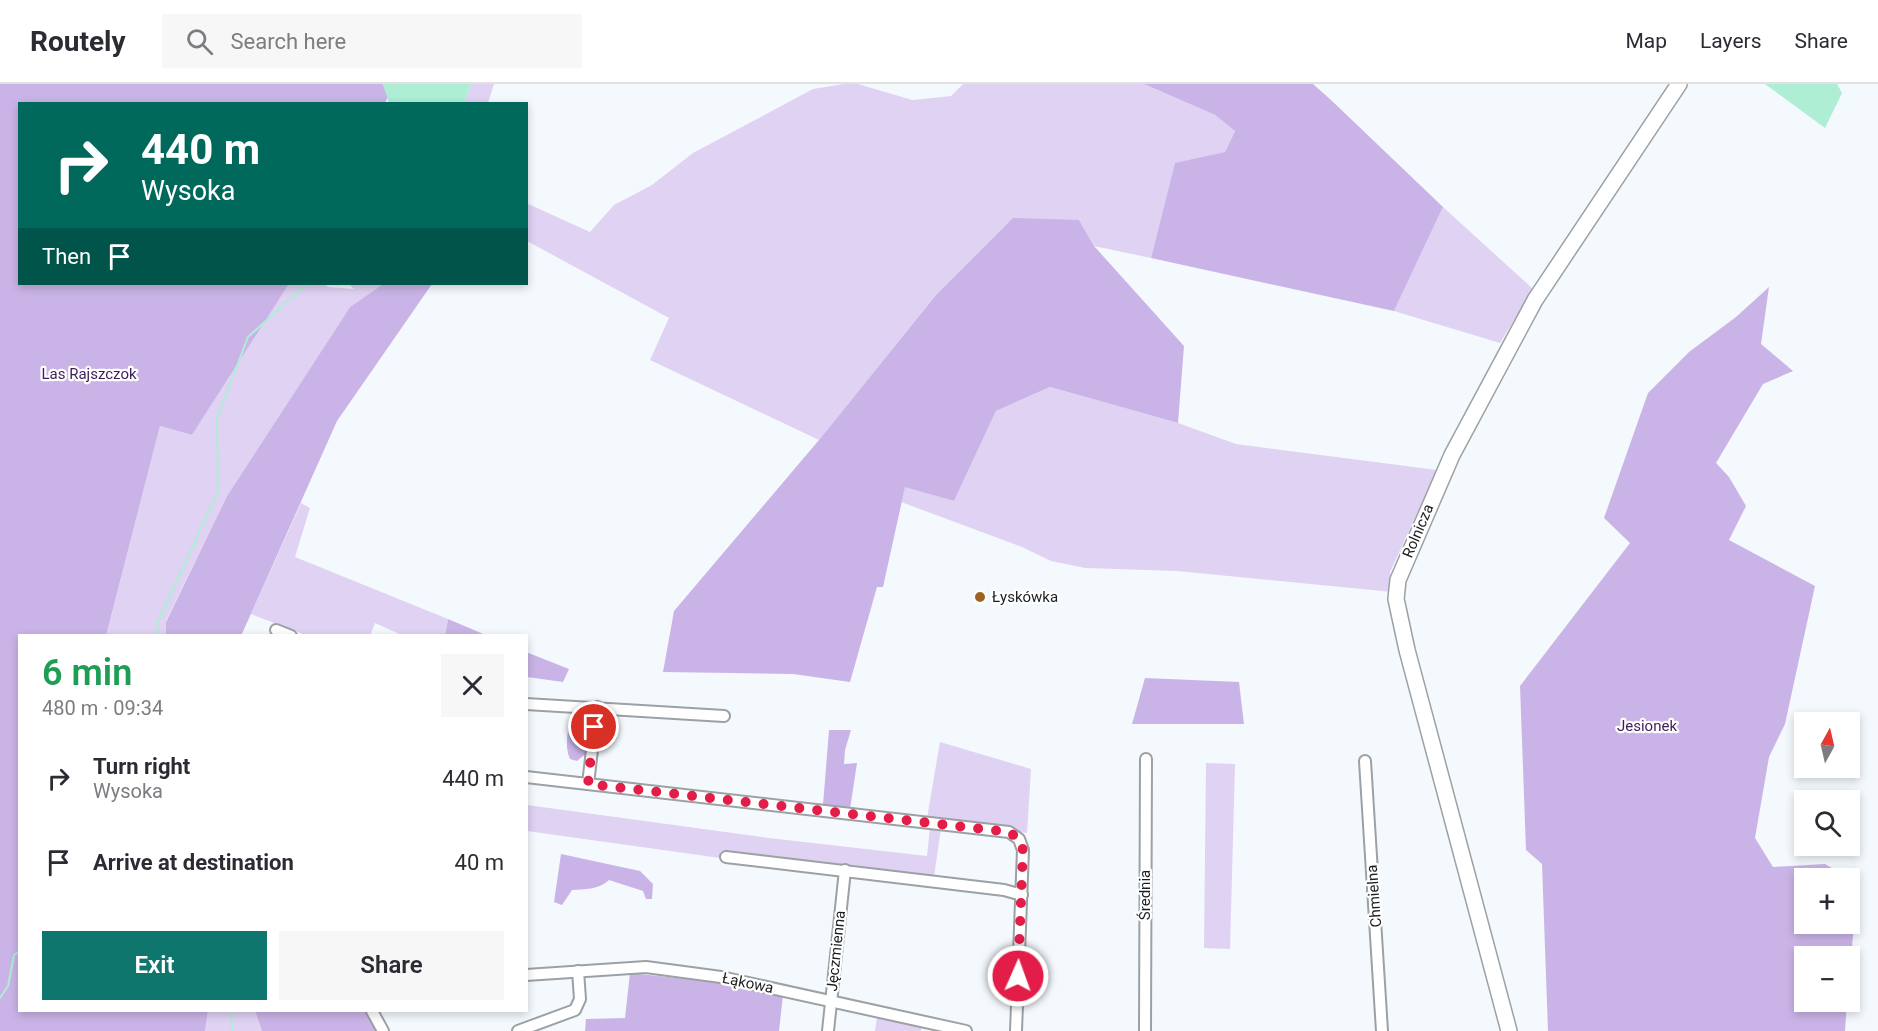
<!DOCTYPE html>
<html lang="en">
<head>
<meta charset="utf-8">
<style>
  :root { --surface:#fff; --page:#f7f7f7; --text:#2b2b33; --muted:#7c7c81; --line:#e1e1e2; --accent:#0f766e }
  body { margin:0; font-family:Roboto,sans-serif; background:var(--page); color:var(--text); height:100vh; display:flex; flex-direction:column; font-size:22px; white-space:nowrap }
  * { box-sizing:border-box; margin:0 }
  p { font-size:20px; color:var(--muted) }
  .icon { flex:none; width:33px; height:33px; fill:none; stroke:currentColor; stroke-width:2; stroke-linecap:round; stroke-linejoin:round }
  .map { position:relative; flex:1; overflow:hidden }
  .side { position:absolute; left:18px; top:550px; width:510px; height:378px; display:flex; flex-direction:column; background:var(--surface); border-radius:0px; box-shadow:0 3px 9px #0003 }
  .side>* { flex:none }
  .guide { position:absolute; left:18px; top:18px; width:510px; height:183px; border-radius:0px; box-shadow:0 3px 9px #0003; background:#00695c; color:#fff; overflow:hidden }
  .needle { width:39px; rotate:8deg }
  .buttons { position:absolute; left:1794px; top:628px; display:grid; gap:12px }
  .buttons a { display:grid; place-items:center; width:66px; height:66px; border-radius:0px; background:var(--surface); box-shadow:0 3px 9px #0003; font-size:30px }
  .pin { position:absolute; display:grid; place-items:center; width:51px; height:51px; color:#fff; margin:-26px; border:3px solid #fff; border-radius:50%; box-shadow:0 2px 6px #0007 }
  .me { position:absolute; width:66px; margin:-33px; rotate:2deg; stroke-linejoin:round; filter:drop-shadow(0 0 4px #0008) }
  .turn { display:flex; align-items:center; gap:21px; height:126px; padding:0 24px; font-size:27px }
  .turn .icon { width:78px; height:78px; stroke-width:2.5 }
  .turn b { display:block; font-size:42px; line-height:51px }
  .then { display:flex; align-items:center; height:57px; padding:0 24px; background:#0003; gap:12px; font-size:22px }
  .round { display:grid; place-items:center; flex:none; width:63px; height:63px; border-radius:0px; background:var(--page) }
  .headline { display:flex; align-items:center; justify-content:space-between; height:102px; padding:0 24px }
  h1 { font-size:36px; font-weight:600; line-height:45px; color:#1e9e55 }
  .action { display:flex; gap:12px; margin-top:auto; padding:12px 24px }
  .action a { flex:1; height:69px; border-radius:0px; background:var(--accent); color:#fff; font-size:24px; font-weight:600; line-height:69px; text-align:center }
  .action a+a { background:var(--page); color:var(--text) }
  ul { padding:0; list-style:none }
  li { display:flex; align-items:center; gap:18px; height:84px; padding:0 24px }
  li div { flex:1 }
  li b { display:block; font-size:22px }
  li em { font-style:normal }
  header { display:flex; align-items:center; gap:36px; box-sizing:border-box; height:84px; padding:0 30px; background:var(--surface); border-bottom:2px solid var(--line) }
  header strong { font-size:28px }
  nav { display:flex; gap:33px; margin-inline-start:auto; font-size:21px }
  .search { width:420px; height:54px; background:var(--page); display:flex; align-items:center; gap:15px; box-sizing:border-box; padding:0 21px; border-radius:0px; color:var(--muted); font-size:22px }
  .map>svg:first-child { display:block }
</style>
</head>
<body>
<header>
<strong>Routely</strong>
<div class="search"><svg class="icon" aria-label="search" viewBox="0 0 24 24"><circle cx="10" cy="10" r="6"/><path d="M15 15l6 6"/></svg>Search here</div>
<nav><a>Map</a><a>Layers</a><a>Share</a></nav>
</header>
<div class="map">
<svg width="1878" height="947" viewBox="0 0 1878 947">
  <rect width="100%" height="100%" fill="#f4f9fd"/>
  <g fill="#e0d2f3">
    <polygon points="471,0 494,0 488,19 464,20"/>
    <polygon points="844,0 858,0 912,16 951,12 963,0 1144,0 1215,31 1235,47 1225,68 1175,80 1151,174 1094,162 1079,136 936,211 819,356 650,276 669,234 527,157 526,119 590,148 614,121 652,101 693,69 813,5"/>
    <polygon points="1443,123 1533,205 1500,259 1394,227"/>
    <polygon points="289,200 324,200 328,203 354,205 349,200 383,200 350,223 227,412 166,537 166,552 106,552 160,342 192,351"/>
    <polygon points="1050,303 1178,339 1236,360 1437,386 1390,488 1392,508 1177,487 1085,484 1051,477 1022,463 901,418 905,402 954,417 996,327"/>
    <polygon points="301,419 310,424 295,473 448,535 445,552 404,552 375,539 370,552 308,552 251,530"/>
    <polygon points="940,658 1031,685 1027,749 927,734"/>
    <polygon points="1206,679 1235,680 1230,865 1204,864"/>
    <polygon points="527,721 769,754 927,772 930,743 941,744 934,793 721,767 720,774 527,747"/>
    <polygon points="208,927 255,927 262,947 205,947"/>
    <polygon points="877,933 922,941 921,947 875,947"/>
  </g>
  <g fill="#cab4e7" fill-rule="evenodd">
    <polygon points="0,0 383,0 388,13 385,19 20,20 20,200 289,200 192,351 160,342 106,552 20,552 20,927 208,927 205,947 0,947"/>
    <polygon points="1144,0 1313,0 1331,16 1443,123 1394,227 1151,174 1175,79 1225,68 1235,47 1215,31"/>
    <polygon points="1013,134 1079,136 1094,162 1184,262 1178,339 1050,303 996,327 954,417 905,403 883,503 877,503 850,598 793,590 663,588 674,527 819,356 936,211"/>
    <polygon points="383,200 432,200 337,337 241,552 166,552 166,538 227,412 350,223"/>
    <path d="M1769,203L1761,260L1793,287L1763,300L1716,379L1729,393L1746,422L1729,456L1815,502L1785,640L1769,673L1755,754L1773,783L1825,780L1857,799L1850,890V873H1804V918H1847L1845,947H1548L1542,780L1526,766L1520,602L1630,459L1604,434L1648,309L1689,268L1736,233ZM1804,795H1850V840H1804Z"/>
    <polygon points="448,535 488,552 489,552 445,552"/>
    <polygon points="526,568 569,585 563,598 527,593"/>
    <polygon points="1145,594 1239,598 1244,640 1132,640"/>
    <path d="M575,629L589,630L590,642L589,667L577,677L570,675C564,662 567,642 575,629Z"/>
    <polygon points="829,646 851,646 845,666 844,680 857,679 850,725 823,721"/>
    <path d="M561,770L640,787L653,800L652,815H646L643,807L609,796C598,806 585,805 572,806L562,821L554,818Z"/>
    <polygon points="630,889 716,898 783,911 779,947 585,947 586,935 625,934"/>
    <polygon points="255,927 369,927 377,947 262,947"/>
  </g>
  <g fill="#adeed5">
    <polygon points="383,0 471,0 464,20 389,19"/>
    <polygon points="1765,0 1837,0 1842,9 1825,44"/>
  </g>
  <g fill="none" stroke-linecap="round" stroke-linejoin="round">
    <g stroke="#adeed5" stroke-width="2">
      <polyline points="158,552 157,540 218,407 217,334 248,253 307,200"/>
      <polyline points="0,914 8,902 14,871 20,867"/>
      <polyline points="231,927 232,947"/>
    </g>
    <g stroke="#9ca1a4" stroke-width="14">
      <g id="street">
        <polyline points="276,546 291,552"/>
        <polyline points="526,620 724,632"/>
        <polyline points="1365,677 1382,947"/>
        <polyline points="526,693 1009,748 1019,755 1023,766 1016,947"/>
        <polyline points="588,700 597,623"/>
        <polyline points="726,773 1004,806 1022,811"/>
        <polyline points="526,891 646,883 721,893 966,947"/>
        <polyline points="372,927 383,947"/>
        <polyline points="518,947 575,926 580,915 578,887"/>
        <polyline points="828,947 845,786"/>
        <polyline points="1145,947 1146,675"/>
      </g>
    </g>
    <g stroke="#9ca1a4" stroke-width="18">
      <polyline id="secondary" points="1509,947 1407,566 1396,515 1398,496 1452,371 1535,216 1679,0"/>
    </g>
    <use href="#street" stroke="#fff" stroke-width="10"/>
    <use href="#secondary" stroke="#fff" stroke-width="15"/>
  </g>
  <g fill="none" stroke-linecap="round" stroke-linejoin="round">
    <polyline stroke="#e11d48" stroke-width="10" stroke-dasharray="0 18" points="594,643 588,700 1009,748 1019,755 1023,766 1018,892"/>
  </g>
  <circle fill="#9d6421" stroke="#fff" stroke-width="2" cx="980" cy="513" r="6"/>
  <g text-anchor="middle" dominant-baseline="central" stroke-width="4.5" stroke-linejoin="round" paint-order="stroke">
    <g font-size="15" fill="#3c1e59" stroke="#fff">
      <text x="89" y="290">Las Rajszczok</text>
      <text x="1647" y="642">Jesionek</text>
    </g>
    <g font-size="15" fill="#1c1e1f" stroke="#fff">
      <text transform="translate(1418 447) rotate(-67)">Rolnicza</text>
      <text transform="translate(1145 811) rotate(-90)">Średnia</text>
      <text transform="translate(1374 812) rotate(-94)">Chmielna</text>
      <text transform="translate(836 867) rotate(-84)">Jęczmienna</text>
      <text transform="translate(748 899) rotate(12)">Łąkowa</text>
    </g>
    <g font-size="15" fill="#1c1e1f" stroke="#fff" text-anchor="start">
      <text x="992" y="513">Łyskówka</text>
    </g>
  </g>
</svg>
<div class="buttons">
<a><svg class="needle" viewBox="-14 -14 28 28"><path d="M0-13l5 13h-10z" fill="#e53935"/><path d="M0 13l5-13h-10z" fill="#7c7c81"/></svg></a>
<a><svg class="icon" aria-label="search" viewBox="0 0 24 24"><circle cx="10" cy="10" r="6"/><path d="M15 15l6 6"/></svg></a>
<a>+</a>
<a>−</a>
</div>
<div class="pin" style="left:594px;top:643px;background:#d93025"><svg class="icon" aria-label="arrive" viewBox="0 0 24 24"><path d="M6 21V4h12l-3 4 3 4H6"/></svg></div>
<svg class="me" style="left:1018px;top:892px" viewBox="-20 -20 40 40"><circle r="17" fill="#e11d48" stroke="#fff" stroke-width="3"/><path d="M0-11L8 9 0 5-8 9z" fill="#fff"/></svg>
<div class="guide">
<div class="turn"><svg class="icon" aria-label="right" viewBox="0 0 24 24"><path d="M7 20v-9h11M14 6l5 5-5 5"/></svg><div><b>440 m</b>Wysoka</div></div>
<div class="then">Then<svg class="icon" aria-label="arrive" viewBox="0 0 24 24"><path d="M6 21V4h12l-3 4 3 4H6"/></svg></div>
</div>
<section class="side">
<div class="headline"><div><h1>6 min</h1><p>480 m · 09:34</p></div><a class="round"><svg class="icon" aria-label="close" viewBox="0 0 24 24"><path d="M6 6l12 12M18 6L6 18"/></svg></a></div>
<ul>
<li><svg class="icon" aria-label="right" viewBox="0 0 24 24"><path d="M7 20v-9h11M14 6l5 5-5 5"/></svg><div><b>Turn right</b><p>Wysoka</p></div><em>440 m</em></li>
<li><svg class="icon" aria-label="arrive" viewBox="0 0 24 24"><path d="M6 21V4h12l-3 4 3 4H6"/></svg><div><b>Arrive at destination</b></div><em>40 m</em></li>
</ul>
<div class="action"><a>Exit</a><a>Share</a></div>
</section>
</div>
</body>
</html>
